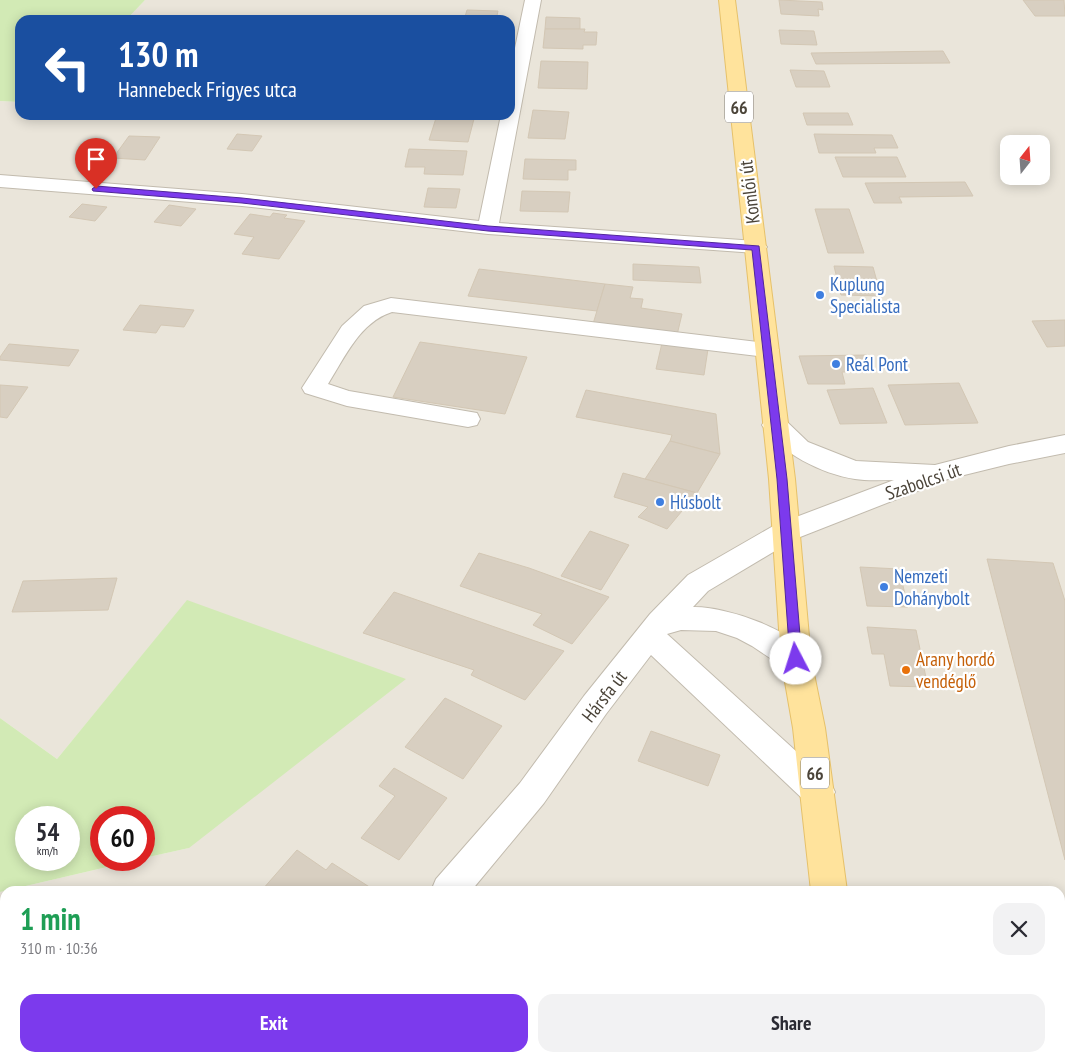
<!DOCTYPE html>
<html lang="en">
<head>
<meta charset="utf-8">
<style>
  :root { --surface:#fff; --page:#f2f2f3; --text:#2b2b33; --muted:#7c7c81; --accent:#7c3aed }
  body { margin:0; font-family:"PT Sans Narrow",sans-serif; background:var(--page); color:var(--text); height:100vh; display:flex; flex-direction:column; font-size:19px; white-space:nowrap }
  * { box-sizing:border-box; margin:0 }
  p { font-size:16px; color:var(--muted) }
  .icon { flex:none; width:28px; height:28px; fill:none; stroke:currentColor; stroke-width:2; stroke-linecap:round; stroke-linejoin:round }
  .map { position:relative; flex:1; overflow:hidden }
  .panel { position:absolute; left:0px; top:886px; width:1065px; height:176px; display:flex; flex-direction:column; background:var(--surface); border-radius:15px 15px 0 0; box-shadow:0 2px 12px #0003 }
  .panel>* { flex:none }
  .guide { position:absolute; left:15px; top:15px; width:500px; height:105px; border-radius:15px; box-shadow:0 2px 12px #0003; background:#1a4fa0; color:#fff; overflow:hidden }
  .needle { width:32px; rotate:17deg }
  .tools { position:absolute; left:1000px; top:135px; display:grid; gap:10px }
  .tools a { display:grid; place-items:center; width:50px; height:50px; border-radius:10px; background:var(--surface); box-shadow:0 2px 12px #0003; font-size:25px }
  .speed { position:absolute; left:15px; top:806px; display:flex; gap:10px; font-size:25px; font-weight:700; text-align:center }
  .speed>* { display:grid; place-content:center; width:65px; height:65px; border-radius:50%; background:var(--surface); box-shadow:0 2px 12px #0003; line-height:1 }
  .speed small { font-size:12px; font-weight:400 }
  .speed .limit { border:8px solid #d22; background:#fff; color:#111 }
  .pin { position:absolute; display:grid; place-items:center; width:42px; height:42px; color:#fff; margin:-51px -21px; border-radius:50% 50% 50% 0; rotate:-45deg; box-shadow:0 0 5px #0007 }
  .pin .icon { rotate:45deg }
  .me { position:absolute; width:55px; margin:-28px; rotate:355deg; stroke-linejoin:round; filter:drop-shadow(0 0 4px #0008) }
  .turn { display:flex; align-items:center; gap:18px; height:105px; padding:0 20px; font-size:22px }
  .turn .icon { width:65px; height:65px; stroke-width:2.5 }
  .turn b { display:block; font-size:35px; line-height:42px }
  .round { display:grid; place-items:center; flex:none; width:52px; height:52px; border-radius:15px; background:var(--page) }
  .summary { display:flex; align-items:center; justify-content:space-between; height:85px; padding:0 20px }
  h1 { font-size:30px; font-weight:800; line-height:38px; color:#1e9e55 }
  .action { display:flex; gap:10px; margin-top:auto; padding:10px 20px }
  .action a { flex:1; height:58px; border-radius:15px; background:var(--accent); color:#fff; font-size:20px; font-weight:800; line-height:58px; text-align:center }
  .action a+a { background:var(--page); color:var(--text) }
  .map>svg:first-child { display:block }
</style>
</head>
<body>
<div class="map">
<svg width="1065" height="1062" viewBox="0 0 1065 1062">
  <rect width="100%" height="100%" fill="#f6f3ec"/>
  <path fill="#eae5da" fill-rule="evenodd" d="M145,0H1065V1062H0V892L137,860H144V858L189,848L187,601L57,759L0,718V101L20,102V115H510V20H126ZM1009,144H1041V176H1009ZM5,891H1060V1058H5Z"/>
  <g fill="#d2eab5" fill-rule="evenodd">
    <polygon points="0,0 145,0 126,20 20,20 20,102 0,101"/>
    <path d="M187,600L406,679L189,848L144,858V818H101V860H137L0,892V718L57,759ZM26,818H69V860H26Z"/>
  </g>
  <polygon fill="#e5e3e0" points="408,1058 555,1058 554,1062 404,1062"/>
  <g fill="#d8cfc1" stroke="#d3c7b4">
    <polygon points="779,0 822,2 823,10 818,9 819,16 781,14"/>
    <polygon points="1023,0 1064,0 1065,16 1035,16"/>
    <polygon points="467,10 498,11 496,20 464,20"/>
    <polygon points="546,17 580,18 580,29 545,29"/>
    <polygon points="545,29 585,29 584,32 597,32 596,45 583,45 583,49 543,48"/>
    <polygon points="779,30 814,31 817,45 781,44"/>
    <polygon points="943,51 950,63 816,64 811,53"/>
    <polygon points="541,61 588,62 587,89 538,88"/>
    <polygon points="790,70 824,71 830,87 796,87"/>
    <polygon points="533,110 569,112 565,139 528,138"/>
    <polygon points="803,113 848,113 853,125 807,125"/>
    <polygon points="437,115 475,115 468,142 429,140"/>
    <polygon points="237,134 262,136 252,151 227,149"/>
    <polygon points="814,134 892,135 898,148 874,148 876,153 819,153"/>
    <polygon points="129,136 160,137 145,160 113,158"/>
    <polygon points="409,149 467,151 463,175 424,174 425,167 405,167"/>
    <polygon points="835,157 897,157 906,177 843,177"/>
    <polygon points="525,159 576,160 576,170 568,170 568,180 523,179"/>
    <polygon points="965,182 973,196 899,197 902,203 874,203 865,183"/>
    <polygon points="428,188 460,189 456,208 424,207"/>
    <polygon points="522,191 570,192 568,212 520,211"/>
    <polygon points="82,204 107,207 95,221 69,217"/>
    <polygon points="169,205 196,209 181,226 154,222"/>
    <polygon points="815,209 849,209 864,253 828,253"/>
    <polygon points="273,213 287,215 284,218 305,221 279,259 242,254 254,237 234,234 250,214 270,217"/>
    <polygon points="633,264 699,267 701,283 633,280"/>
    <polygon points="834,266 873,267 881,296 841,295"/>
    <polygon points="479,269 605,284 597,311 468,296"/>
    <polygon points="605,284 633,287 630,298 643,299 641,308 682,314 677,335 593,324"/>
    <polygon points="140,305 194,310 184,327 161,325 156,333 123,330"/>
    <polygon points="1065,320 1065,346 1047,347 1032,321"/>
    <polygon points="420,342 527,357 505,414 393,397"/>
    <polygon points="662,343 708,349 704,375 656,369"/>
    <polygon points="9,344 79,350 69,366 0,360 0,357"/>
    <polygon points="867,355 873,372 842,372 845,384 808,384 799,356"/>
    <polygon points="959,383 978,423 905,425 888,385"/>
    <polygon points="0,385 28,387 7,418 0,417"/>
    <polygon points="873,388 887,423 840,424 827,390"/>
    <polygon points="586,390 716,414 720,454 670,441 672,435 576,417"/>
    <polygon points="670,441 720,454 697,493 645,479"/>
    <polygon points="623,473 645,479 697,493 667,529 638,517 648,507 614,497"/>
    <polygon points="590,531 629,545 601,590 561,576"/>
    <polygon points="479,553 529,568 609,597 572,644 533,625 542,614 460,586"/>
    <polygon points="987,559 1053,563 1065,601 1065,860"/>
    <polygon points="860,567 899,569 908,607 867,606"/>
    <polygon points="117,578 108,610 12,612 23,581"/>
    <polygon points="394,592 564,651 525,700 471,675 474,670 363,633"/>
    <polygon points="867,627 916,630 928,687 890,686 884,654 872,654"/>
    <polygon points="445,698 502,726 463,779 405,747"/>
    <polygon points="651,731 720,755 708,786 638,761"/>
    <polygon points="394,768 447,798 399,860 361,838 395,796 379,786"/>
    <polygon points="297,850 326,870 332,863 371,888 368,891 262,890"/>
    <polygon points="582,1058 671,1058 671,1062 581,1062"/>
  </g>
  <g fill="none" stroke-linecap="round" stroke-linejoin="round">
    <g stroke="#c2bbae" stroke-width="2">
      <g id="minor">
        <polygon points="525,0 541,0 499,223 756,241 763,243 767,247 763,251 756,253 488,234 242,206 0,187 0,175 242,194 479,221 501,115 510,115 510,72"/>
        <path d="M391,298L767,343L775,345L779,350L775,355L767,357L392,312C360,322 345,357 328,384L349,391L477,413L480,419L477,425L468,427L347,406L305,393L302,388L342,326L364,306Z"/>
        <path d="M775,417L784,419L808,442L856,461L935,465L1009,446L1065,435V453L1009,464L948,479L795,539L708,591L693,607C725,606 796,630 811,659L807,668L796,671L785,668L752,646L737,638L716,631L681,630L667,634L830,782L835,792L830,802L818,807L806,802L651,655L606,714L544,803L471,891H431L436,879L520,783L584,696L650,614L688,575L775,525L894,480C881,480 867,481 855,479C822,474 780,453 762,425L766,419Z"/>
        <polygon points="230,1058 276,1058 274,1062 228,1062"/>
        <polygon points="376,1058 418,1058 420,1062 378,1062"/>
      </g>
    </g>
    <g stroke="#e6c16a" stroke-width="2">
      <g id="major">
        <polygon points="719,0 735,0 795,479 811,659 825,728 847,891 811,891 793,728 781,659 769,479"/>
        <rect x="828" y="1058" width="40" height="4"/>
      </g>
    </g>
    <use href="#minor" fill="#fff" fill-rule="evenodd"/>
    <use href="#major" fill="#ffe39c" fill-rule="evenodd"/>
  </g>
  <polygon fill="#7c3aed" stroke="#51269a" points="96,186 242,198 488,226 759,246 787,479 802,659 800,663 791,663 790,659 777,479 752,250 488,231 242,203 93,191 92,189"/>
  <g fill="#3f7fe0" stroke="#fff" stroke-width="2">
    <circle cx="820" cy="295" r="5"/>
    <circle cx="836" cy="364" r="5"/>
    <circle cx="660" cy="502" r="5"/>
    <circle cx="884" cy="587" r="5"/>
  </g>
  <circle fill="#e8710a" stroke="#fff" stroke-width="2" cx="906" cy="670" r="5"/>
  <g text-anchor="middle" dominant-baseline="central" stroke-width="4.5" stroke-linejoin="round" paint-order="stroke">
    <g fill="#fff" stroke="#817c74" stroke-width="1">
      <rect x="725" y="91.5" width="28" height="31" rx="4"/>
      <rect x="801" y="757.5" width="28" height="31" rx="4"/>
    </g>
    <g font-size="18" font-weight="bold" fill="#4b4439">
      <text x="739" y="107">66</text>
      <text x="815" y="773">66</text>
    </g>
    <g font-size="19" fill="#4b4439" stroke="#fff">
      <text transform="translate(749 192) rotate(-97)">Komlói út</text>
      <text transform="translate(923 481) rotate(-19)">Szabolcsi út</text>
      <text transform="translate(604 696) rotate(-52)">Hársfa út</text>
    </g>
    <g font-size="19" fill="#366cbe" stroke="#fff" text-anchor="start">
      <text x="830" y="284">Kuplung<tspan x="830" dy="22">Specialista</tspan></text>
      <text x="846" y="364">Reál Pont</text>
      <text x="670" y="502">Húsbolt</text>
      <text x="894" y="576">Nemzeti<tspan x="894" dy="22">Dohánybolt</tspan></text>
    </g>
    <g font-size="19" fill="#c56008" stroke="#fff" text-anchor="start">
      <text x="916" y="659">Arany hordó<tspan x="916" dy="22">vendéglő</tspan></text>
    </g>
  </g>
</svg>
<div class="tools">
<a><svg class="needle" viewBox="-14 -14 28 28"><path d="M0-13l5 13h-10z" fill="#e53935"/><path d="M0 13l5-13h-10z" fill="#7c7c81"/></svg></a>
</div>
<div class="speed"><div>54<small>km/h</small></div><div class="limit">60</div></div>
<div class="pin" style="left:96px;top:189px;background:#d93025"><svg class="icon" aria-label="arrive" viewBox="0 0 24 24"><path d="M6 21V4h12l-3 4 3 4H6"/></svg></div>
<svg class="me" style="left:796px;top:659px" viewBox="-20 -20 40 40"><circle r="19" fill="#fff"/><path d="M0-13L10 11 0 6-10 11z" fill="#7c3aed"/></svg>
<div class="guide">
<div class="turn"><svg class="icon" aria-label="left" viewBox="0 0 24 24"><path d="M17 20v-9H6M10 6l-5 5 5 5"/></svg><div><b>130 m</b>Hannebeck Frigyes utca</div></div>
</div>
<section class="panel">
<div class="summary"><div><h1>1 min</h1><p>310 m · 10:36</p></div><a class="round"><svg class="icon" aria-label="close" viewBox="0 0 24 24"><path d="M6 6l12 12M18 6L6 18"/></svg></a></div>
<div class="action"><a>Exit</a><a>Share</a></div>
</section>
</div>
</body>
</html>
